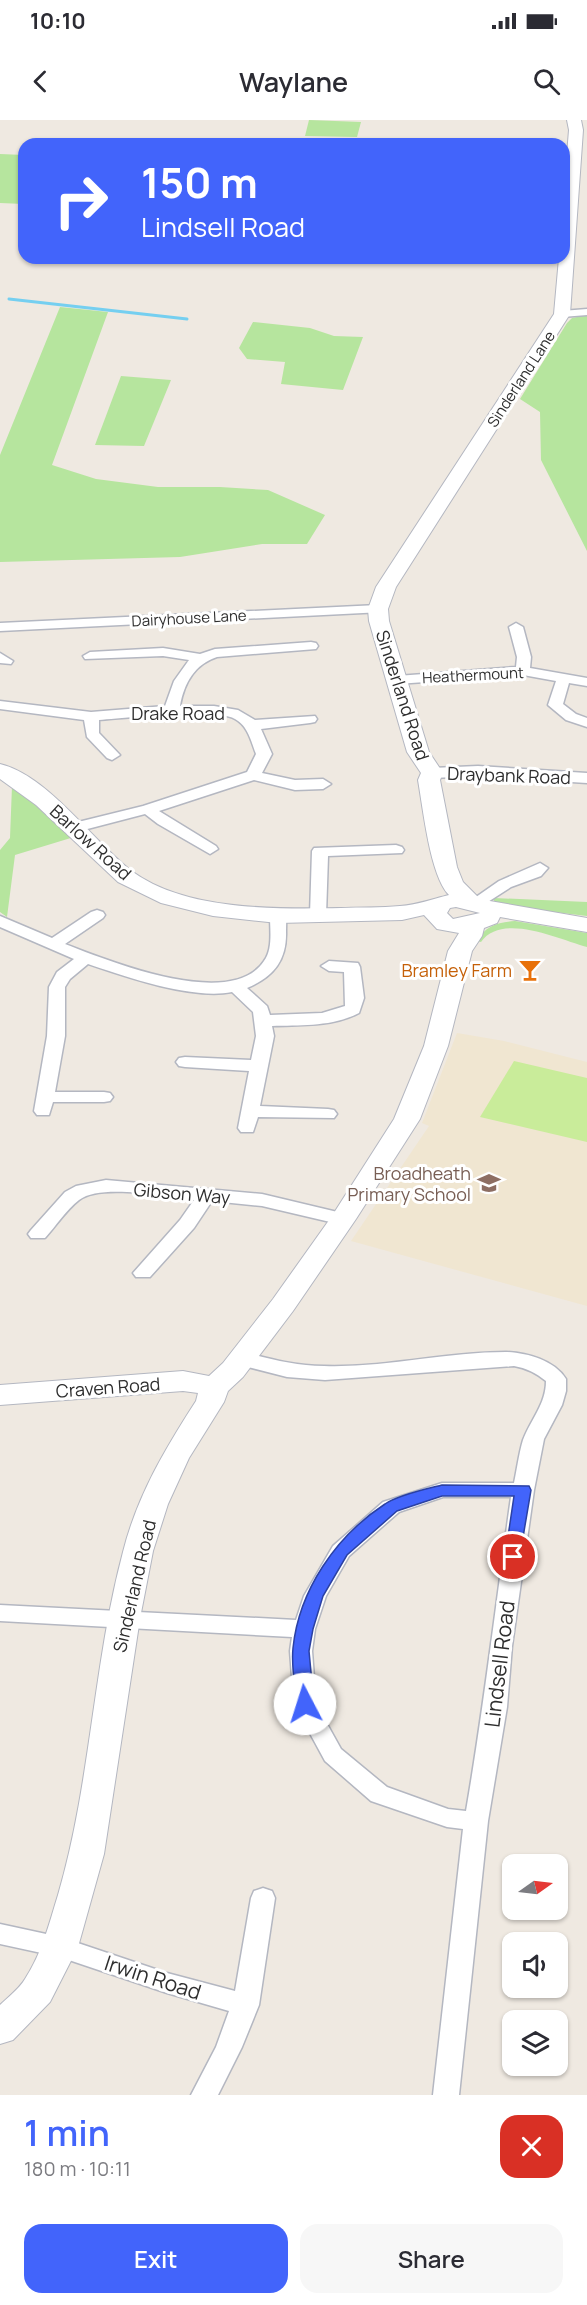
<!DOCTYPE html>
<html lang="en">
<head>
<meta charset="utf-8">
<style>
  :root { --surface:#fff; --page:#f7f7f7; --text:#2b2b33; --muted:#7c7c81; --accent:#4264fb }
  body { margin:0; font-family:Manrope,sans-serif; background:var(--page); color:var(--text); height:100vh; display:flex; flex-direction:column; font-size:22px; white-space:nowrap }
  * { box-sizing:border-box; margin:0 }
  p { font-size:20px; color:var(--muted) }
  .icon { flex:none; width:33px; height:33px; fill:none; stroke:currentColor; stroke-width:2; stroke-linecap:round; stroke-linejoin:round }
  .map { position:relative; height:1975px; overflow:hidden }
  .details { display:flex; flex-direction:column; background:var(--surface); flex:1 }
  .details>* { flex:none }
  .top-card { position:absolute; left:18px; top:18px; width:552px; height:126px; border-radius:18px; box-shadow:0 2px 4px #0004; background:#4264fb; color:#fff; overflow:hidden }
  .needle { width:39px; rotate:76deg }
  .controls { position:absolute; left:502px; top:1734px; display:grid; gap:12px }
  .controls a { display:grid; place-items:center; width:66px; height:66px; border-radius:12px; background:var(--surface); box-shadow:0 2px 4px #0004; font-size:30px }
  .pin { position:absolute; display:grid; place-items:center; width:51px; height:51px; color:#fff; margin:-26px; border:3px solid #fff; border-radius:50%; box-shadow:0 2px 6px #0007 }
  .me { position:absolute; width:66px; margin:-33px; rotate:355deg; stroke-linejoin:round; filter:drop-shadow(0 0 4px #0008) }
  .turn { display:flex; align-items:center; gap:21px; height:126px; padding:0 24px; font-size:27px }
  .turn .icon { width:78px; height:78px; stroke-width:2.5 }
  .turn b { display:block; font-size:42px; line-height:51px }
  .round { display:grid; place-items:center; flex:none; width:63px; height:63px; border-radius:18px; background:var(--page) }
  .summary { display:flex; align-items:center; justify-content:space-between; height:102px; padding:0 24px }
  h1 { font-size:36px; font-weight:600; line-height:45px; color:var(--accent) }
  .action { display:flex; gap:12px; margin-top:auto; padding:12px 24px }
  .action a { flex:1; height:69px; border-radius:18px; background:var(--accent); color:#fff; font-size:24px; font-weight:600; line-height:69px; text-align:center }
  .action a+a { background:var(--page); color:var(--text) }
  .status { display:flex; justify-content:space-between; align-items:center; height:42px; padding:0 30px; background:var(--surface); direction:ltr }
  .status svg { height:16px; fill:currentColor }
  header { display:flex; justify-content:space-between; align-items:center; height:78px; padding:0 24px; background:var(--surface); font-size:27px; font-weight:600 }
  .map>svg:first-child { display:block }
</style>
</head>
<body>
<div class="status"><b>10:10</b><svg viewBox="0 0 49 12"><path d="M0 12V9h3v3zM5 12V6h3v6zM10 12V3h3v9zM15 12V0h3v12zM26 1h20v11H26zM47 4h2v5h-2z"/></svg></div>
<header><svg class="icon" aria-label="back" viewBox="0 0 24 24"><path d="M15 5l-7 7 7 7"/></svg>Waylane<svg class="icon" aria-label="search" viewBox="0 0 24 24"><circle cx="10" cy="10" r="6"/><path d="M15 15l6 6"/></svg></header>
<div class="map">
<svg width="587" height="1975" viewBox="0 0 587 1975">
  <rect width="100%" height="100%" fill="#efe9e1"/>
  <polygon fill="#f0e6d1" points="457,913 504,921 587,942 587,1186 351,1121 429,1006 422,1003"/>
  <g fill="#b6e59e">
    <polygon points="309,0 361,2 357,17 305,16"/>
    <polygon points="0,34 24,35 24,84 0,83"/>
    <polygon points="60,187 108,192 52,345 96,359 158,367 220,367 268,370 325,395 307,424 262,424 180,437 0,442 0,335"/>
    <polygon points="587,195 587,431 541,340 540,292 520,279 567,203 572,198"/>
    <polygon points="253,202 310,208 334,216 363,217 343,270 281,264 285,242 247,239 239,228"/>
    <polygon points="121,256 171,260 144,326 95,325"/>
    <polygon points="12,666 74,717 15,735 7,797 0,792 0,730 10,718"/>
    <polygon points="494,778 587,782 587,796 504,786 494,783"/>
    <path d="M515,801L587,813V827C558,819 502,792 481,822L477,821C485,806 498,802 515,801Z"/>
  </g>
  <polygon fill="#c9ec9a" points="514,941 587,958 587,1022 480,997"/>
  <g fill="none" stroke-linecap="round" stroke-linejoin="round">
    <polyline stroke="#75cff0" stroke-width="3" points="9,179 187,199"/>
    <g stroke="#b4b7c1" stroke-width="3">
      <g id="street">
        <polygon points="587,189 587,195 562,197 556,194 562,191"/>
        <polygon points="378,485 383,486 385,489 383,492 0,511 0,503"/>
        <polygon points="516,503 523,507 531,537 530,548 587,558 587,566 569,563 563,584 576,594 587,598 587,607 566,600 548,585 556,561 523,555 397,564 390,560 397,556 516,547 517,537 509,507"/>
        <path d="M311,522L316,523L318,526L316,529L217,537C195,544 184,563 180,586H214L238,590L255,600L315,596L317,599L315,602L310,603L261,609L272,634L262,653L295,660L323,659L331,664L323,669L295,670L254,660L159,691L216,726L218,729L210,734L158,704L145,694L72,713L64,708L66,705L143,686L247,652L256,634C251,621 248,606 235,599C215,587 125,598 99,600V613L120,635L112,640L107,638L87,617L84,600L0,589V581L91,592L165,586L174,561L189,540L163,536L85,539L83,536L90,532L163,528L200,534L215,529Z"/>
        <polygon points="0,533 13,541 11,544 0,543"/>
        <polygon points="478,646 587,653 587,663 478,656 432,658 424,653 432,648"/>
        <polygon points="396,725 402,727 404,730 402,733 328,736 326,795 324,798 312,798 310,795 312,731 314,728"/>
        <polygon points="540,743 548,748 541,756 511,767 480,787 468,787 466,784 499,761"/>
        <path d="M97,790L103,792L105,795L103,798L65,824C109,841 231,891 264,841C273,829 270,810 270,796L272,793H284C287,798 286,804 286,811C287,840 274,857 247,868L267,886L270,895L322,893L345,886L344,852L329,851L321,846L329,841L358,843L360,847L364,878L359,893C332,907 301,905 272,906L274,916L260,986L328,989L334,990L337,994L334,998L258,997L253,1012H241L238,1008L249,951L185,947L179,946L176,942L179,938L185,937L251,940L256,916L253,892L232,872C193,880 126,857 88,844L70,859L65,867V916L55,972H104L110,973L113,977L110,981L104,982H53L49,995H37L34,991L47,916L49,867L57,852L74,839L0,807V796L52,818L91,792Z"/>
        <path d="M106,1060L262,1074L350,1095L352,1099L350,1103L343,1105L262,1086L212,1081L194,1108L150,1157H136L133,1153L180,1100L194,1080C167,1077 101,1063 79,1080C66,1090 56,1106 45,1118H31L28,1114L31,1110L65,1072L76,1066Z"/>
        <path d="M243,1232C270,1239 296,1246 324,1246C384,1248 445,1232 506,1232C527,1233 554,1240 566,1259V1271L562,1285L544,1319L534,1370L512,1526L507,1587L488,1701L459,1975H433L463,1709L447,1707L371,1681L325,1641L294,1584L290,1531L292,1517L0,1501V1485L296,1500L304,1476L333,1426L383,1382L442,1363H514C517,1349 519,1333 523,1320C531,1299 546,1284 546,1261C536,1253 526,1248 514,1246L325,1260L287,1257L236,1244L233,1239L236,1234ZM443,1377H511C496,1482 484,1587 466,1691L448,1689L387,1667L341,1629L316,1584L312,1531L315,1509L326,1476L349,1436L399,1392Z"/>
        <polygon points="263,1768 272,1771 275,1778 259,1885 242,1927 218,1975 191,1975 216,1927 229,1891 167,1873 60,1837 0,1824 0,1804 60,1817 167,1853 235,1871 251,1778 254,1771"/>
      </g>
    </g>
    <g stroke="#b4b7c1" stroke-width="2">
      <path id="secondary" d="M567,0H581L583,10L570,194L396,467L388,489L389,501L429,632L443,653L440,660L457,747L463,762L478,777L484,780L587,798V812L500,797L497,803L484,808L482,816L472,831L448,926L420,999L356,1099L293,1191L243,1257L228,1271L224,1282L189,1338L168,1384L153,1431L140,1498L104,1734L78,1827L50,1882L13,1920L0,1924V1885C8,1877 19,1869 25,1859C42,1833 49,1804 58,1775C91,1663 93,1544 123,1432C137,1376 165,1329 196,1281L198,1273L183,1271L0,1285V1265L183,1251L209,1256L223,1243L273,1179L332,1096L394,999L424,926L448,831L459,813L437,809L424,795L402,800L278,803L213,796L161,783L118,762L36,685L0,659V644C49,656 93,722 133,752C187,791 277,789 341,788C361,787 381,788 400,786C416,785 433,779 449,775C430,756 423,688 418,660L421,653L407,632L369,501L368,489L376,467L554,194L559,138H564V71L569,10ZM456,787L480,793L453,799L447,793L450,788Z"/>
    </g>
    <use href="#street" fill="#fff" fill-rule="evenodd"/>
    <use href="#secondary" fill="#fff" fill-rule="evenodd"/>
  </g>
  <path fill="#4264fb" stroke="#2b41a3" stroke-width="1.5" d="M442,1365L529,1366L531,1370L519,1441H508L505,1437L514,1376H442L397,1391L347,1435L323,1476L313,1509L309,1531L314,1584L312,1588L305,1590L299,1588L297,1584C295,1566 291,1546 293,1528C299,1470 336,1416 385,1384C398,1375 426,1369 442,1365Z"/>
  <defs>
    <g id="bar-bare" transform="scale(1.8)"><path d="M-6-5H6L.8 .8V4.5H3.5V6h-7V4.5H-.8V.8Z" fill="#e8710a" stroke="#fff" stroke-width="2.5" paint-order="stroke"/></g>
    <g id="school-bare" transform="scale(1.8)"><path d="M0-5L7-2L0 1L-7-2ZM-4 1L0 2.5L4 1V4Q0 6-4 4Z" fill="#8d6e63" stroke="#fff" stroke-width="2.5" paint-order="stroke"/></g>
  </defs>
  <g fill-rule="evenodd">
    <use href="#bar-bare" x="530" y="850"/>
    <use href="#school-bare" x="489" y="1063"/>
  </g>
  <g text-anchor="middle" dominant-baseline="central" stroke-width="6" stroke-linejoin="round" paint-order="stroke">
    <g font-size="15" fill="#2e2e2e" stroke="#fff">
      <text transform="translate(521 259) rotate(-57)">Sinderland Lane</text>
      <text transform="translate(189 498) rotate(-3)">Dairyhouse Lane</text>
      <text transform="translate(473 555) rotate(-3)">Heathermount</text>
    </g>
    <g font-size="18" fill="#2e2e2e" stroke="#fff">
      <text transform="translate(403 575) rotate(72)">Sinderland Road</text>
      <text x="178" y="593">Drake Road</text>
      <text transform="translate(509 655) rotate(2)">Draybank Road</text>
      <text transform="translate(91 722) rotate(42)">Barlow Road</text>
      <text transform="translate(182 1073) rotate(5)">Gibson Way</text>
      <text transform="translate(108 1267) rotate(-4)">Craven Road</text>
      <text transform="translate(134 1466) rotate(-77)">Sinderland Road</text>
    </g>
    <g font-size="18" fill="#c56008" stroke="#fff" text-anchor="end">
      <text x="512" y="850">Bramley Farm</text>
    </g>
    <g font-size="18" fill="#785e54" stroke="#fff" text-anchor="end">
      <text x="471" y="1053">Broadheath<tspan x="471" dy="21">Primary School</tspan></text>
    </g>
    <g font-size="21" fill="#2e2e2e" stroke="#fff">
      <text transform="translate(499 1544) rotate(-83)">Lindsell Road</text>
      <text transform="translate(153 1857) rotate(18)">Irwin Road</text>
    </g>
  </g>
</svg>
<div class="controls">
<a><svg class="needle" viewBox="-14 -14 28 28"><path d="M0-13l5 13h-10z" fill="#e53935"/><path d="M0 13l5-13h-10z" fill="#7c7c81"/></svg></a>
<a><svg class="icon" aria-label="sound" viewBox="0 0 24 24"><path d="M4 9h4l5-4v14l-5-4H4zM17 9q2 3 0 6"/></svg></a>
<a><svg class="icon" aria-label="layers" viewBox="0 0 24 24"><path d="M12 4l9 5-9 5-9-5zM3 14l9 5 9-5"/></svg></a>
</div>
<div class="pin" style="left:513px;top:1437px;background:#d93025"><svg class="icon" aria-label="arrive" viewBox="0 0 24 24"><path d="M6 21V4h12l-3 4 3 4H6"/></svg></div>
<svg class="me" style="left:305px;top:1584px" viewBox="-20 -20 40 40"><circle r="19" fill="#fff"/><path d="M0-13L10 11 0 6-10 11z" fill="#4264fb"/></svg>
<div class="top-card">
<div class="turn"><svg class="icon" aria-label="right" viewBox="0 0 24 24"><path d="M7 20v-9h11M14 6l5 5-5 5"/></svg><div><b>150 m</b>Lindsell Road</div></div>
</div>
</div>
<section class="details">
<div class="summary"><div><h1>1 min</h1><p>180 m · 10:11</p></div><a class="round" style="background:#d93025;color:#fff"><svg class="icon" aria-label="close" viewBox="0 0 24 24"><path d="M6 6l12 12M18 6L6 18"/></svg></a></div>
<div class="action"><a>Exit</a><a>Share</a></div>
</section>
</body>
</html>
